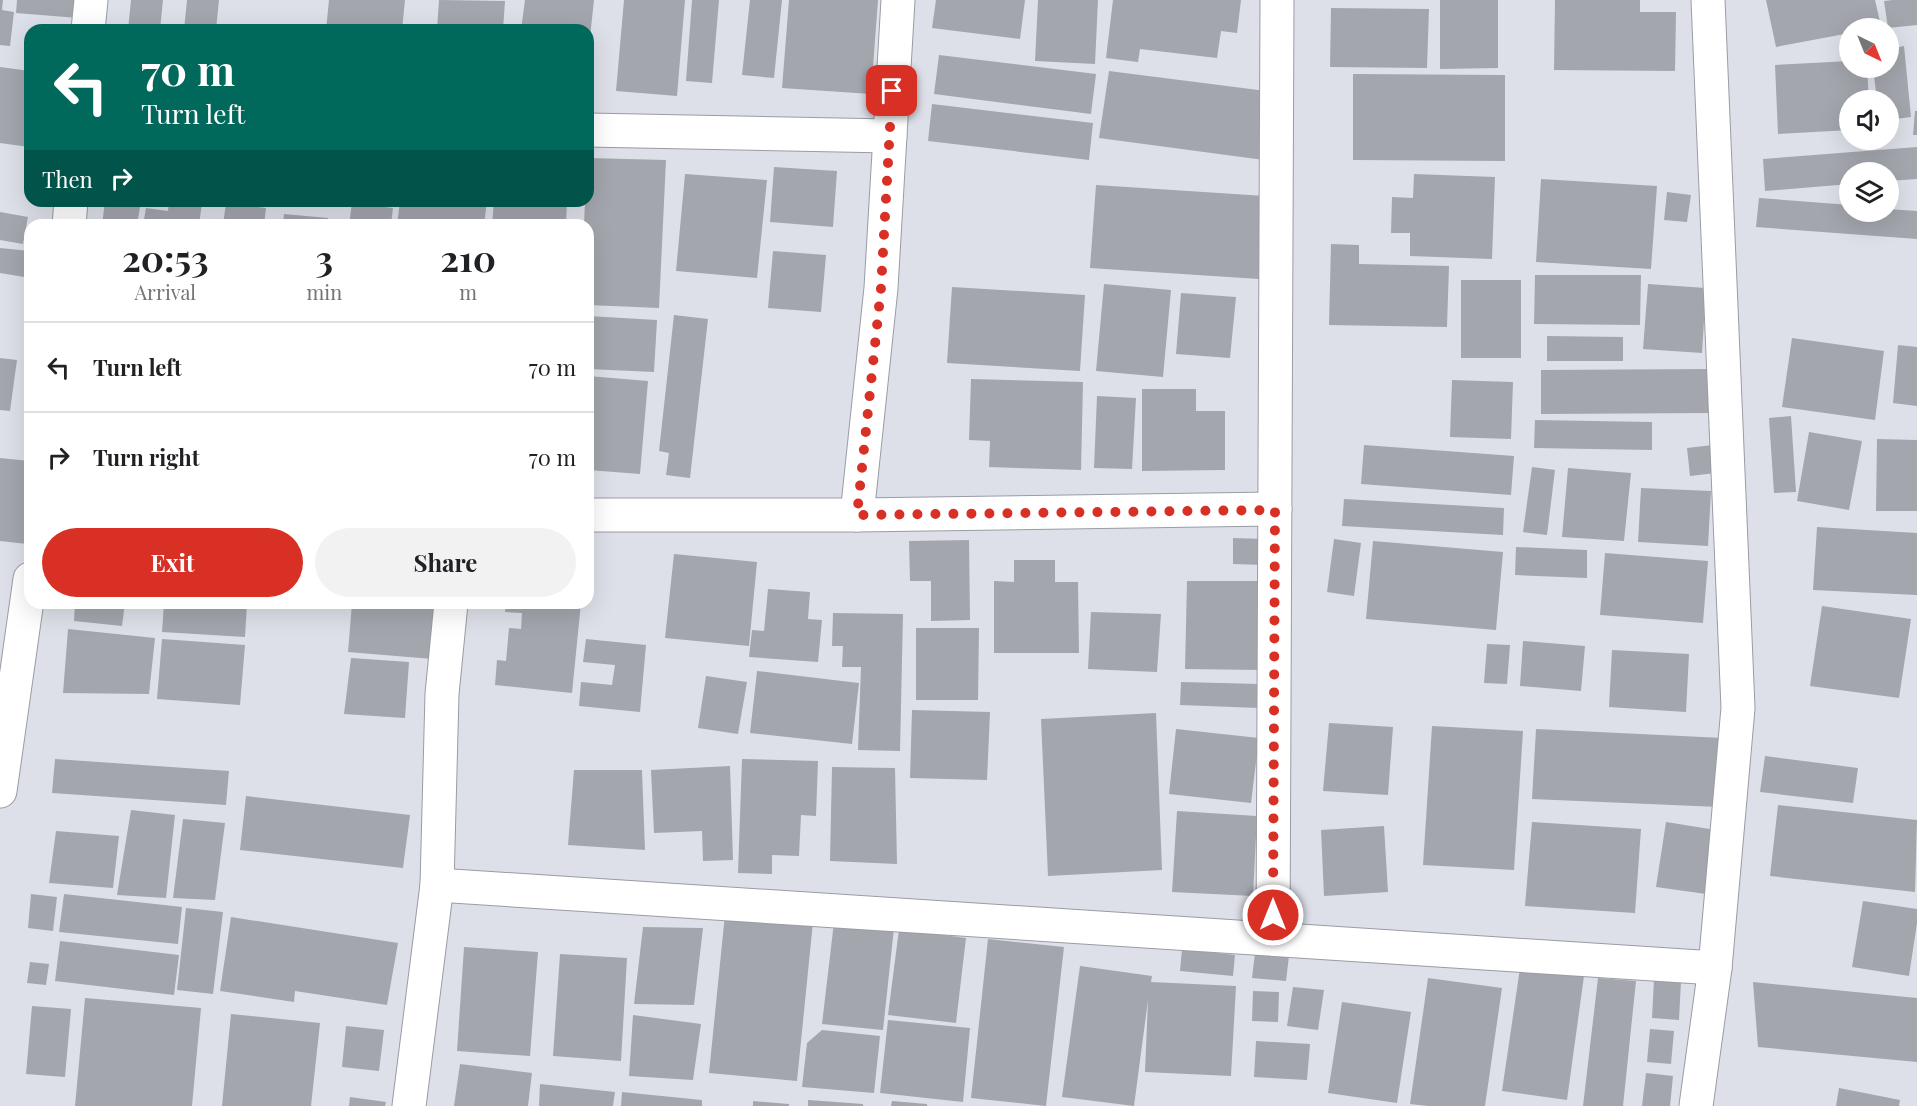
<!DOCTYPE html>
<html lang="en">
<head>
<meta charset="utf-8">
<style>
  :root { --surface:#fff; --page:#f2f2f2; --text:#202124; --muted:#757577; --line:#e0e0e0; --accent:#d93025 }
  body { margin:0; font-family:"Playfair Display",serif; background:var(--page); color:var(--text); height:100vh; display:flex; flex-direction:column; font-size:22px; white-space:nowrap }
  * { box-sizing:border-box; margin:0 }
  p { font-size:20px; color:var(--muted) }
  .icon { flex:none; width:33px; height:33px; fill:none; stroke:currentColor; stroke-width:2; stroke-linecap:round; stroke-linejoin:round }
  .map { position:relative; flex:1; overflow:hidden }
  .panel { position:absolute; left:24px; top:219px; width:570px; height:390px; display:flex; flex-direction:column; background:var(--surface); border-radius:18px; box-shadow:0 6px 24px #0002 }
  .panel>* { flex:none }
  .hud { position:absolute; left:24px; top:24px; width:570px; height:183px; border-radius:18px; box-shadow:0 6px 24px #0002; background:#00695c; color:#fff; overflow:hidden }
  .needle { width:39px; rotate:137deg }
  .fabs { position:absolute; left:1839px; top:18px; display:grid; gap:12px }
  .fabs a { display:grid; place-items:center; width:60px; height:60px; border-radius:50%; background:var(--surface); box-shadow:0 6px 24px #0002; font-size:30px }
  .pin { position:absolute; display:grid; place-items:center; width:51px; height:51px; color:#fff; margin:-26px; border-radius:12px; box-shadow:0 3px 9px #0006 }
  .me { position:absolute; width:66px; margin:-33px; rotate:0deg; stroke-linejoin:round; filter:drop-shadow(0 0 4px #0008) }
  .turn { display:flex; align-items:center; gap:21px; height:126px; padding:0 18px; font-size:27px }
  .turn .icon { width:78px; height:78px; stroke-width:2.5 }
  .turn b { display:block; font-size:42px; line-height:51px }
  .then { display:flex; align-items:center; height:57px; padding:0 18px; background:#0003; gap:12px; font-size:22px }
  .eta { display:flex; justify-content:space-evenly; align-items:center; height:102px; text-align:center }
  .eta b { font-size:36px; font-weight:700; line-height:42px }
  .primary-button { display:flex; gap:12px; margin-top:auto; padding:12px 18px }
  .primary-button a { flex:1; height:69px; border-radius:36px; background:var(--accent); color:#fff; font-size:24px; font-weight:700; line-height:69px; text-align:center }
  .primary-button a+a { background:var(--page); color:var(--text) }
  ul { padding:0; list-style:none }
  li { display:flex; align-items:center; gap:18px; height:90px; padding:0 18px; border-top:2px solid var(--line) }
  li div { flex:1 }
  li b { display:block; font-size:22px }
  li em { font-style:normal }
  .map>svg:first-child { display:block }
</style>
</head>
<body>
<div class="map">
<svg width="1917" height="1106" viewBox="0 0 1917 1106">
  <rect width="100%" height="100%" fill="#dee0e9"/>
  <g fill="#a3a6ad">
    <polygon points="0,0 3,0 2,10 14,12 10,46 0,45"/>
    <polygon points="17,0 79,0 78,18 16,13"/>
    <polygon points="131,0 163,0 160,30 128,30"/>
    <polygon points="187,0 219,0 216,30 184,30"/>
    <polygon points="329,0 405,0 402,30 326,30"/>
    <polygon points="439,0 505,1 503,30 437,30"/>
    <polygon points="525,0 594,0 590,37 588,30 521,30"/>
    <polygon points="624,0 685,0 677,96 616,91"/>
    <polygon points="692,0 719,0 712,83 686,81"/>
    <polygon points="750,0 782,0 774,78 742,75"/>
    <polygon points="789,0 878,0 871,94 782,88"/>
    <polygon points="936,0 1025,0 1020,39 932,28"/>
    <polygon points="1038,0 1098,0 1095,64 1035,61"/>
    <polygon points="1113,0 1241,0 1237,33 1221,31 1217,58 1140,49 1138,62 1106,58"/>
    <polygon points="1440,0 1498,0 1498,68 1440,69"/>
    <polygon points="1555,0 1640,0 1640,12 1676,12 1675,71 1554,70"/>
    <polygon points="1766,0 1875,0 1881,26 1850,28 1850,33 1776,47"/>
    <polygon points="1893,0 1917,0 1917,25 1888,28 1884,1"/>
    <polygon points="1331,8 1429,9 1427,68 1330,67"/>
    <polygon points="1904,46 1911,117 1888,120 1888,100 1877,100 1873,68 1888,68 1888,49"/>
    <polygon points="939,55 1096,74 1091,114 934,94"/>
    <polygon points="1850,61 1850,68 1867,68 1869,100 1850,100 1850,130 1778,134 1775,65"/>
    <polygon points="0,67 30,71 29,147 0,143"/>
    <polygon points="1109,71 1273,92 1264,160 1099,138"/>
    <polygon points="1353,74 1505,75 1505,161 1353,160"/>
    <polygon points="932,104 1093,123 1089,160 928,141"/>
    <polygon points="1915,111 1917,111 1917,135 1913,135"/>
    <polygon points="1917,147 1917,179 1888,181 1888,172 1850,172 1850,184 1765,191 1763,159"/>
    <polygon points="588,158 666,160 659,308 588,305 588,225 584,225 585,201 588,201"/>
    <polygon points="774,167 837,171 833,227 770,222"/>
    <polygon points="685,174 767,180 757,278 676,271"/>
    <polygon points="1414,174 1495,177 1492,259 1410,256 1410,233 1391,233 1392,197 1413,198"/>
    <polygon points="1541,179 1657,186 1651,269 1536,262"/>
    <polygon points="1096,185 1265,196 1259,279 1090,268"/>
    <polygon points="1667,192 1691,195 1687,222 1664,220"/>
    <polygon points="1759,198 1850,205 1850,212 1888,212 1888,209 1917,211 1917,239 1756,227"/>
    <polygon points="105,201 141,201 137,225 102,225"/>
    <polygon points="169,201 202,203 199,225 143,225 146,208 168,211"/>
    <polygon points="400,201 487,201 484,225 397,225"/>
    <polygon points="494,201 567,201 566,225 492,225"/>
    <polygon points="226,203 266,208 264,225 223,225"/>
    <polygon points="352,203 393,208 391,225 349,225"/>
    <polygon points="0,212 28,217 23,244 0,240"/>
    <polygon points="284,214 328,218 327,225 283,225"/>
    <polygon points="1331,244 1359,245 1359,264 1449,266 1447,327 1329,325"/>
    <polygon points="0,248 30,251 30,278 0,273"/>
    <polygon points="773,251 826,255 821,312 768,308"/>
    <polygon points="1535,275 1641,275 1640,325 1534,324"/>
    <rect x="1461" y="280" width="60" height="78"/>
    <polygon points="1104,284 1171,290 1163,377 1096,371"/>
    <polygon points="1648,284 1706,288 1702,353 1643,349"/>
    <polygon points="952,287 1085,295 1080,371 947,363"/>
    <polygon points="1181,293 1236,297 1230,358 1176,354"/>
    <polygon points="674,315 708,319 690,478 666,475 669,453 659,451"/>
    <polygon points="588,316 657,320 654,372 588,369"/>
    <polygon points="1547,336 1623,337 1623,361 1547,361"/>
    <polygon points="1792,338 1884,351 1875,420 1782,407"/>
    <polygon points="1898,345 1917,347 1917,406 1893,403"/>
    <polygon points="0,358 17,360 10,411 0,410"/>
    <polygon points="1711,369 1710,413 1541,414 1541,370"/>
    <polygon points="588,376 648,381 640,474 588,470"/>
    <polygon points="971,379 1083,382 1081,470 989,467 990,441 969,440"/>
    <polygon points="1452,380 1513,382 1511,439 1450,437"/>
    <polygon points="1142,389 1196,389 1196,411 1225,411 1225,470 1142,471"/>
    <polygon points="1097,396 1136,398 1132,469 1094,468"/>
    <polygon points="1791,416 1796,492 1774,493 1769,418"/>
    <polygon points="1535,420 1652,422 1652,450 1534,448"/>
    <polygon points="1809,432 1862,441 1849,510 1797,501"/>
    <polygon points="1877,439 1917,440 1917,511 1876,511"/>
    <polygon points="1721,444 1724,472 1690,476 1687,448"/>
    <polygon points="1364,445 1514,456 1511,495 1361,484"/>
    <polygon points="0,458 30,461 30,518 27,544 0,541"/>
    <polygon points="1532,467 1555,470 1547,535 1523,532"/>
    <polygon points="1568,468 1631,473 1624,541 1562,537"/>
    <polygon points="1641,488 1711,491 1708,546 1638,542"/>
    <polygon points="1344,499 1504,508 1503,535 1342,526"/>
    <polygon points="1817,527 1917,533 1917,595 1813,590"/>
    <polygon points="1233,538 1264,539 1264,565 1233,564"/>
    <polygon points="1334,539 1361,543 1354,596 1327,592"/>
    <polygon points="969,540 970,620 931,621 931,581 910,581 909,541"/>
    <polygon points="1373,541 1503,552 1496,630 1366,619"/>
    <polygon points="1516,547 1587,550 1587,578 1515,575"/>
    <polygon points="1605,553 1708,561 1703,623 1600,615"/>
    <polygon points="674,554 757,562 749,646 665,638"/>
    <polygon points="1014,560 1055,560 1055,582 1078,582 1079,653 994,653 994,581 1014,582"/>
    <polygon points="1187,581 1262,581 1261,670 1185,669"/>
    <polygon points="768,589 810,592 808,619 822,620 818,662 749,657 752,630 764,631"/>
    <polygon points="75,603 125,603 122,626 74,621"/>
    <polygon points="164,603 247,603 245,637 162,632"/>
    <polygon points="352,603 437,603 432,659 348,652"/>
    <polygon points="506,603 581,603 572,693 495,685 497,660 506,661 509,628 521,629 522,613 505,612"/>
    <polygon points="1822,606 1911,619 1899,698 1810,686"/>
    <polygon points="1091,612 1161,614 1157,672 1088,669"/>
    <polygon points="833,613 903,614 900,751 858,750 861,667 842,667 843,646 832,646"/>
    <polygon points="916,628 979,628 978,700 916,700"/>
    <polygon points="68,629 155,638 149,694 63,693"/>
    <polygon points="162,639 245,645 240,705 157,699"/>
    <polygon points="586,639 646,645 640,712 579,706 581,682 612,685 615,665 583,662"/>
    <polygon points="1523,641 1585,646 1581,691 1520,686"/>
    <polygon points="1487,644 1510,645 1507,684 1484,683"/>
    <polygon points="1612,650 1689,654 1686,712 1609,707"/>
    <polygon points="351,658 409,662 405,718 344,714"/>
    <polygon points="757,671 859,683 852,744 750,733"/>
    <polygon points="706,676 747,682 738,734 698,728"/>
    <polygon points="1181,682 1260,684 1259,708 1180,705"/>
    <polygon points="912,710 990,712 987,780 910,778"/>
    <polygon points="1156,713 1162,870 1048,876 1041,719"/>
    <polygon points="1329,723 1393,727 1388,795 1323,791"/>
    <polygon points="1432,726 1523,731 1514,870 1423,865"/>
    <polygon points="1176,729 1259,738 1251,803 1169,794"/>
    <polygon points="1536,729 1723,738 1719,807 1532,799"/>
    <polygon points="1765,756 1858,768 1853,803 1760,792"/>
    <polygon points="55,759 229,771 226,805 52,793"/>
    <polygon points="742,759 818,761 816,816 801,815 799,856 772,855 772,874 738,873"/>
    <polygon points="730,766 733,860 703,861 702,831 654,833 651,770"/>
    <polygon points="832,767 895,768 897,864 830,861"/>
    <polygon points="574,770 642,770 645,850 568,845"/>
    <polygon points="246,796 410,815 403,868 240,850"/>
    <polygon points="1778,805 1917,820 1915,892 1770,876"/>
    <polygon points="131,810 175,815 166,898 117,895"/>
    <polygon points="1177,811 1257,816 1253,896 1172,892"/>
    <polygon points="183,819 225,823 215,900 173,898"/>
    <polygon points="1532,822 1641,829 1635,913 1525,906"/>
    <polygon points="1666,822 1716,830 1706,894 1656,887"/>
    <polygon points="1384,826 1388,892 1324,896 1321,830"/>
    <polygon points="56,831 119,836 113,888 49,883"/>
    <polygon points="31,894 57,897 53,931 28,928"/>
    <polygon points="64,894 182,907 178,944 59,932"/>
    <polygon points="1863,901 1917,909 1917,923 1909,976 1852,967"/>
    <polygon points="186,908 223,912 213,994 177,990"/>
    <polygon points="725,914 813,922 797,1081 709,1073"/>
    <polygon points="231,917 398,943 387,1005 295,991 294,1002 220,991"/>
    <polygon points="834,922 894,928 883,1030 822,1024"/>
    <polygon points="643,927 703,928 694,1005 634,1004"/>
    <polygon points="899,929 966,938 956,1023 888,1015"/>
    <polygon points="988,939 1064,947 1046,1106 971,1098"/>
    <polygon points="60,941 179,955 174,995 55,981"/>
    <polygon points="464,947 538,952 530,1056 457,1051"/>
    <polygon points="1182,949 1235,955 1233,976 1180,971"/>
    <polygon points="1255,953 1289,956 1286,981 1252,978"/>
    <polygon points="560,954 627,958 621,1061 553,1056"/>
    <polygon points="30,962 49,964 46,985 27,983"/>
    <polygon points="1080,966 1152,976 1151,982 1236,986 1231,1076 1145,1072 1148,1000 1134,1106 1062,1097"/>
    <polygon points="1520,968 1584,976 1567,1100 1502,1091"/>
    <polygon points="1428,978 1502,988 1485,1106 1428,1106 1410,1104"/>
    <polygon points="1598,978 1636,981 1623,1106 1583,1106"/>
    <polygon points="1654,979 1681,981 1679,1020 1652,1018"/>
    <polygon points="1753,982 1917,998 1917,1062 1758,1047"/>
    <polygon points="1293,987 1324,990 1318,1030 1287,1026"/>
    <polygon points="1253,991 1279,992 1278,1022 1252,1021"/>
    <polygon points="85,998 201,1008 192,1106 75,1106"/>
    <polygon points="1342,1002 1411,1012 1397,1103 1328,1093"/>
    <polygon points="32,1006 71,1009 65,1077 26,1074"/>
    <polygon points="231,1014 320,1023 311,1106 222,1106"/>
    <polygon points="633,1015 701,1024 693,1080 629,1076"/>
    <polygon points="888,1020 970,1028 963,1102 880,1093"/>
    <polygon points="346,1026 384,1030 379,1071 342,1067"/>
    <polygon points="1650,1029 1674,1031 1671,1064 1647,1062"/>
    <polygon points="822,1030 880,1036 874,1093 802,1087 807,1043"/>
    <polygon points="1256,1041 1310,1044 1307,1080 1254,1077"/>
    <polygon points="460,1064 532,1073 528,1106 454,1106"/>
    <polygon points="1646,1073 1673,1076 1670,1106 1642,1106"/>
    <polygon points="540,1084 615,1092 613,1106 539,1106"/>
    <polygon points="1839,1088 1900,1100 1899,1106 1836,1106"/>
    <polygon points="622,1092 702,1100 702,1106 621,1106"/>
    <polygon points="350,1097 386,1102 385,1106 349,1106"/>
    <polygon points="808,1100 863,1104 863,1106 808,1106"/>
    <polygon points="753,1101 789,1104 789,1106 753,1106"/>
    <polygon points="892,1101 927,1104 927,1106 891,1106"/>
  </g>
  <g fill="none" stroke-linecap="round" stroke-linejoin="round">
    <g stroke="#9a9ca4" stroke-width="35">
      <g id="minor">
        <polyline points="88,30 91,0"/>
        <polyline points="588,130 890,136"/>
        <polyline points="69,225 71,201"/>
        <polyline points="588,515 857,515 1275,509"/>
        <polyline points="857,515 881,288 898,0"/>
        <polyline points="0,791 30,579"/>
        <polyline points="437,885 1715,968"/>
        <polyline points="1273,939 1277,0"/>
        <polyline points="409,1106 437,885 442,694 451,603"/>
        <polyline points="1696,1106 1715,968 1738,708 1708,0"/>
      </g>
    </g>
    <use href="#minor" stroke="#fff" stroke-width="33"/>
  </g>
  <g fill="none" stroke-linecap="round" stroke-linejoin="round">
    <polyline stroke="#d93025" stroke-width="10" stroke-dasharray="0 18" points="892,91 881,288 857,515 1275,510 1273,915"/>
  </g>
</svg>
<div class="fabs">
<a><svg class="needle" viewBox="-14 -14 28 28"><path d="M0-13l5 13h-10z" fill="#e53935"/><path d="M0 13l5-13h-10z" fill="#757577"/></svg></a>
<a><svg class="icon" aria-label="sound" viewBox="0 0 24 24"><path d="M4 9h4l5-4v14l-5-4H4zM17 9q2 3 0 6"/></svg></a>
<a><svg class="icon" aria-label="layers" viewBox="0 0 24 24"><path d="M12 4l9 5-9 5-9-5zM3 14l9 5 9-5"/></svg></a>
</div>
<div class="pin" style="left:892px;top:91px;background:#d93025"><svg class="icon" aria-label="arrive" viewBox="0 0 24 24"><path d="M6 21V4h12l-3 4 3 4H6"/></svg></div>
<svg class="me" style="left:1273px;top:915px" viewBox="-20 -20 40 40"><circle r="17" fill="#d93025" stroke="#fff" stroke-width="3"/><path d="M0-11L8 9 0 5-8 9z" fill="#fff"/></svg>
<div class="hud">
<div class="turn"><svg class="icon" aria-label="left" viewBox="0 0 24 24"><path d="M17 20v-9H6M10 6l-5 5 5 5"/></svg><div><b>70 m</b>Turn left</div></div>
<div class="then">Then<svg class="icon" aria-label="right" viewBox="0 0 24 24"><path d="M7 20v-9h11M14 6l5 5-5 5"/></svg></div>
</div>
<section class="panel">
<div class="eta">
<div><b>20:53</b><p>Arrival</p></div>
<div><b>3</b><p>min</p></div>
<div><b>210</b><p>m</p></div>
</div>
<ul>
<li><svg class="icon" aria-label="left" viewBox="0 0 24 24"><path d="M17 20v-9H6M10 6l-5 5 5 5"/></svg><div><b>Turn left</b></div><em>70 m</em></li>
<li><svg class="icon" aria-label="right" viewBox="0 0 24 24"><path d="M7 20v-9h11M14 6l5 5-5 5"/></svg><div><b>Turn right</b></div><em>70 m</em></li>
</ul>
<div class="primary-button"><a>Exit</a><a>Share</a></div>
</section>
</div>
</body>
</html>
